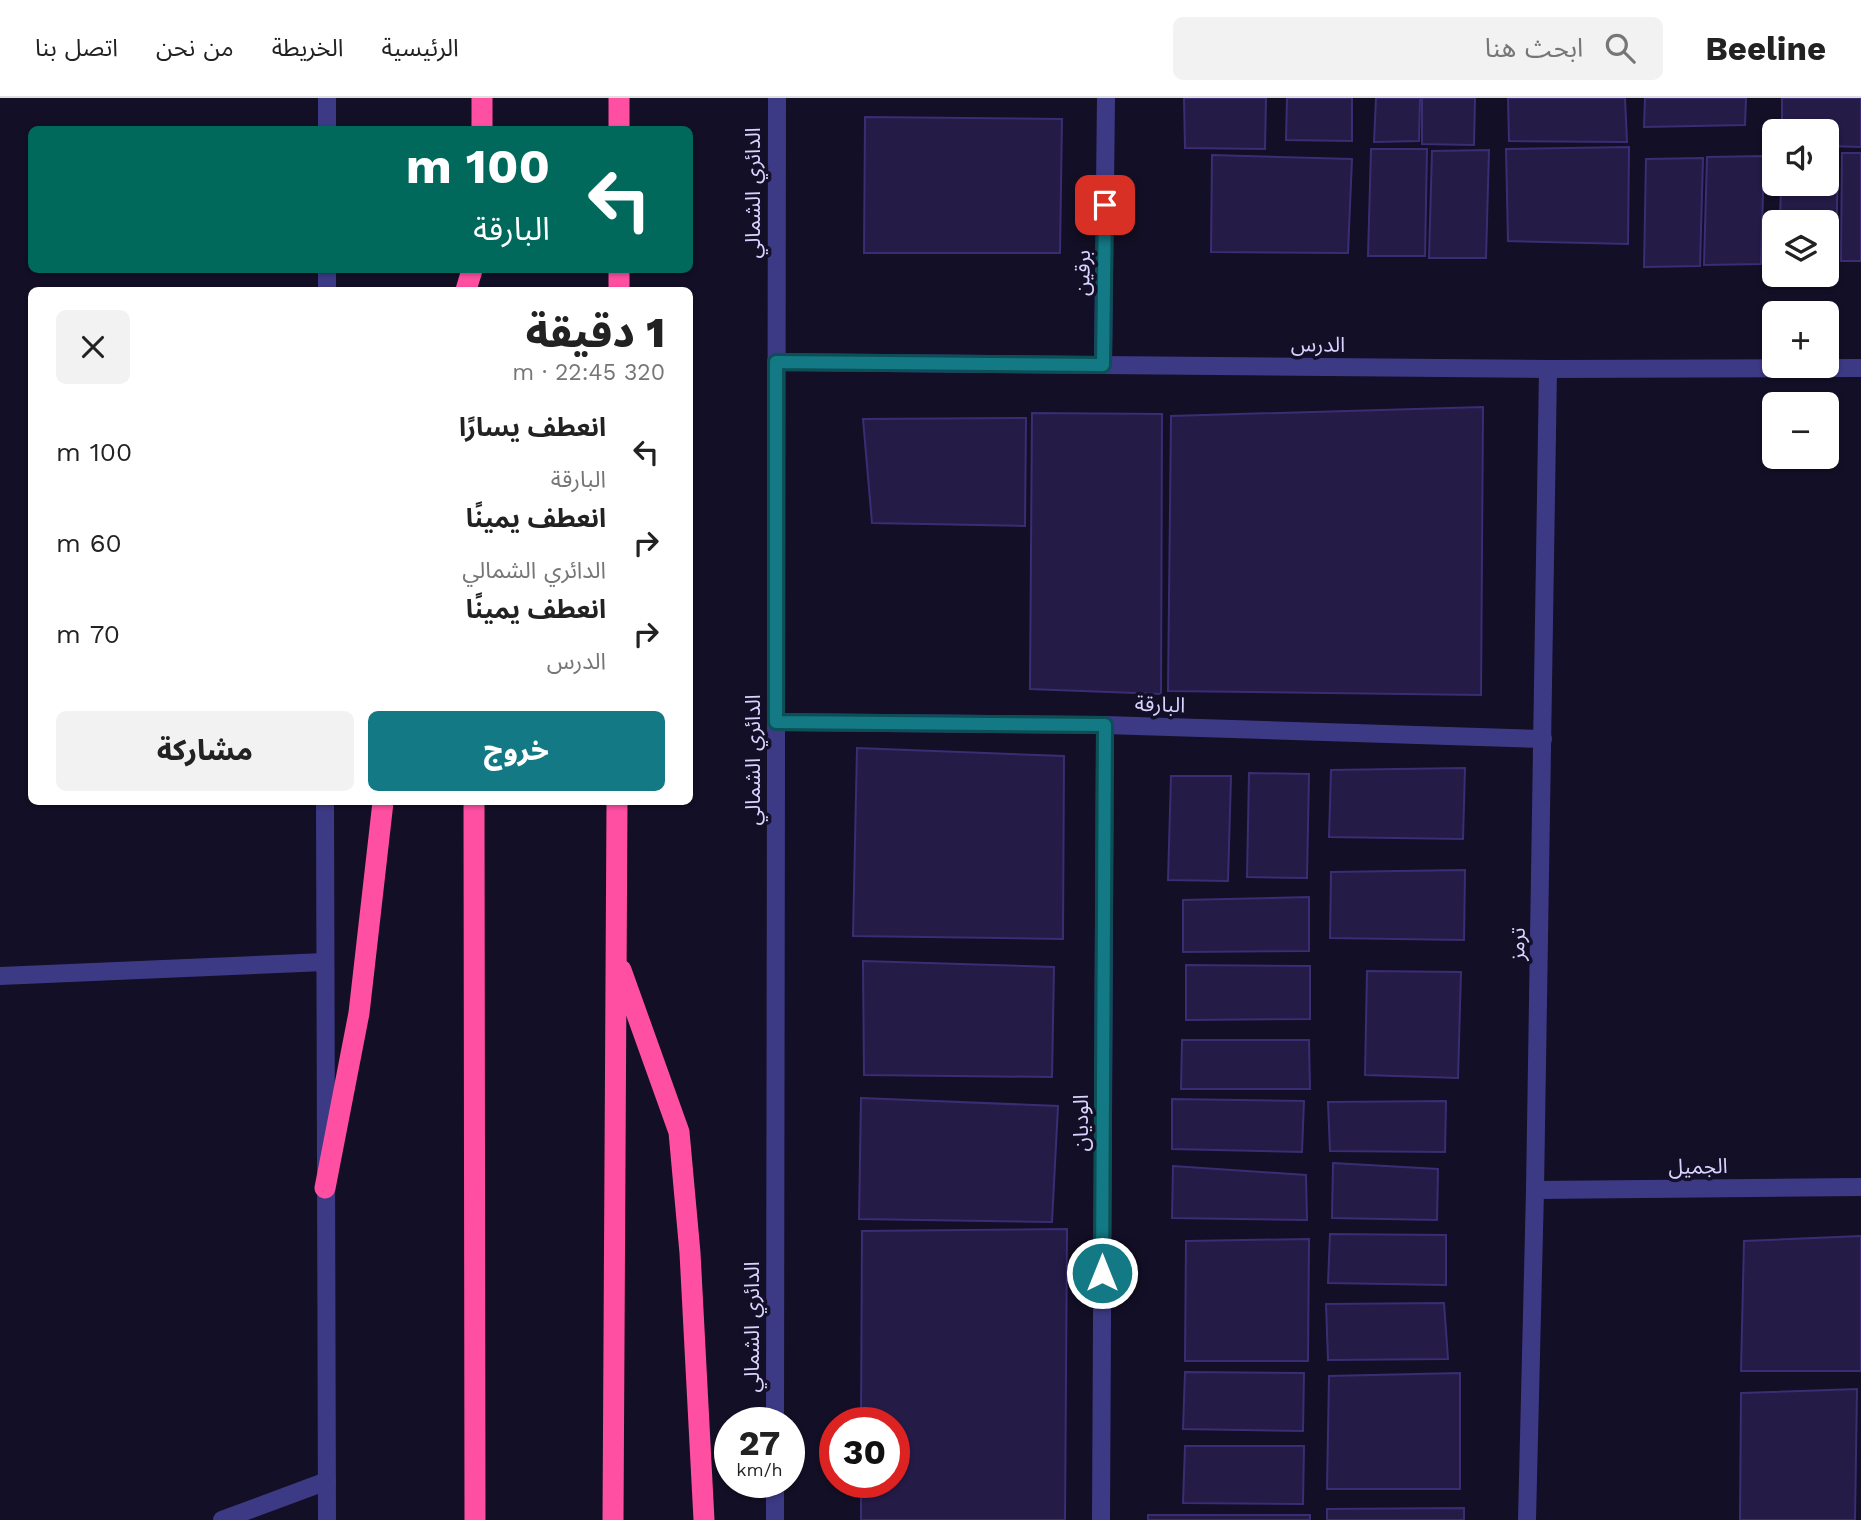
<!DOCTYPE html>
<html lang="ar">
<head>
<meta charset="utf-8">
<style>
  :root { --surface:#fff; --page:#f2f2f2; --text:#222; --muted:#767676; --line:#e0e0e0; --accent:#137a85 }
  body { margin:0; font-family:"Work Sans","Noto Sans Arabic",sans-serif; background:var(--page); color:var(--text); direction:rtl; height:100vh; display:flex; flex-direction:column; font-size:26px; white-space:nowrap }
  * { box-sizing:border-box; margin:0 }
  p { font-size:23px; color:var(--muted) }
  .icon { flex:none; width:38px; height:38px; fill:none; stroke:currentColor; stroke-width:2; stroke-linecap:round; stroke-linejoin:round }
  .map { position:relative; flex:1; overflow:hidden; direction:ltr }
  .panel { position:absolute; left:28px; top:189px; width:665px; height:518px; display:flex; flex-direction:column; background:var(--surface); border-radius:10px; box-shadow:0 2px 5px #0004; direction:rtl }
  .panel>* { flex:none }
  .top-card { position:absolute; left:28px; top:28px; width:665px; height:147px; border-radius:10px; box-shadow:0 2px 5px #0004; direction:rtl; background:#00695c; color:#fff; overflow:hidden }
  .fabs { position:absolute; left:1762px; top:21px; display:grid; gap:14px }
  .fabs a { display:grid; place-items:center; width:77px; height:77px; border-radius:10px; background:var(--surface); box-shadow:0 2px 5px #0004; font-size:35px }
  .speed { position:absolute; left:714px; top:1309px; display:flex; gap:14px; font-size:35px; font-weight:700; text-align:center }
  .speed>* { display:grid; place-content:center; width:91px; height:91px; border-radius:50%; background:var(--surface); box-shadow:0 2px 5px #0004; line-height:1 }
  .speed small { font-size:18px; font-weight:400 }
  .speed .limit { border:10px solid #d22; background:#fff; color:#111 }
  .pin { position:absolute; display:grid; place-items:center; width:60px; height:60px; color:#fff; margin:-30px; border-radius:14px; box-shadow:0 4px 10px #0006 }
  .me { position:absolute; width:77px; margin:-38px; rotate:0deg; stroke-linejoin:round; filter:drop-shadow(0 0 5px #0008) }
  .turn { display:flex; align-items:center; gap:24px; height:147px; padding:0 28px; font-size:32px }
  .turn .icon { width:91px; height:91px; stroke-width:2.5 }
  .turn b { display:block; font-size:49px; line-height:60px }
  .round { display:grid; place-items:center; flex:none; width:74px; height:74px; border-radius:10px; background:var(--page) }
  .summary { display:flex; align-items:center; justify-content:space-between; height:119px; padding:0 28px }
  h1 { font-size:42px; font-weight:800; line-height:52px }
  .action { display:flex; gap:14px; margin-top:auto; padding:14px 28px }
  .action a { flex:1; height:80px; border-radius:10px; background:var(--accent); color:#fff; font-size:28px; font-weight:800; line-height:80px; text-align:center }
  .action a+a { background:var(--page); color:var(--text) }
  ul { padding:0; list-style:none }
  li { display:flex; align-items:center; gap:21px; height:91px; padding:0 28px }
  li div { flex:1 }
  li b { display:block; font-size:26px }
  li em { font-style:normal }
  header { display:flex; align-items:center; gap:42px; box-sizing:border-box; height:98px; padding:0 35px; background:var(--surface); border-bottom:2px solid var(--line) }
  header strong { font-size:33px }
  nav { display:flex; gap:38px; margin-inline-start:auto; font-size:24px }
  .search { width:490px; height:63px; background:var(--page); display:flex; align-items:center; gap:18px; box-sizing:border-box; padding:0 24px; border-radius:10px; color:var(--muted); font-size:26px }
  .map>svg:first-child { display:block }
</style>
</head>
<body>
<header>
<strong>Beeline</strong>
<div class="search"><svg class="icon" aria-label="search" viewBox="0 0 24 24"><circle cx="10" cy="10" r="6"/><path d="M15 15l6 6"/></svg>ابحث هنا</div>
<nav><a>الرئيسية</a><a>الخريطة</a><a>من نحن</a><a>اتصل بنا</a></nav>
</header>
<div class="map">
<svg width="1861" height="1422" viewBox="0 0 1861 1422">
  <rect width="100%" height="100%" fill="#130f26"/>
  <g fill="#241b47" stroke="#3b2d73" stroke-width="2">
    <polygon points="1184,0 1266,0 1265,51 1185,50"/>
    <polygon points="1287,0 1352,0 1352,43 1286,42"/>
    <polygon points="1376,0 1420,0 1419,43 1374,44"/>
    <polygon points="1422,0 1475,0 1474,47 1422,46"/>
    <polygon points="1508,0 1625,0 1627,44 1509,43"/>
    <polygon points="1645,0 1746,0 1745,27 1644,29"/>
    <polygon points="1782,0 1861,0 1861,49 1827,48 1827,33 1782,33"/>
    <polygon points="865,19 1062,21 1060,155 864,155"/>
    <polygon points="1629,49 1628,146 1508,143 1506,51"/>
    <polygon points="1371,51 1427,51 1425,158 1368,158"/>
    <polygon points="1489,52 1486,160 1429,160 1432,53"/>
    <polygon points="1842,55 1861,55 1861,163 1841,163"/>
    <polygon points="1827,56 1838,56 1836,163 1827,163 1827,124 1780,124 1781,86 1827,86"/>
    <polygon points="1212,57 1352,61 1348,155 1211,154"/>
    <polygon points="1764,58 1761,166 1704,167 1707,59"/>
    <polygon points="1703,60 1700,168 1644,169 1646,61"/>
    <polygon points="1483,309 1481,597 1168,593 1171,318"/>
    <polygon points="1032,315 1162,316 1161,596 1030,591"/>
    <polygon points="1026,320 1025,428 872,425 863,321"/>
    <polygon points="857,650 1064,658 1063,841 853,838"/>
    <polygon points="1465,670 1463,741 1329,739 1331,672"/>
    <polygon points="1249,675 1309,676 1307,780 1247,779"/>
    <polygon points="1171,678 1231,678 1228,783 1168,782"/>
    <polygon points="1465,772 1464,842 1330,840 1331,774"/>
    <polygon points="1309,799 1309,853 1183,854 1183,802"/>
    <polygon points="863,863 1054,869 1052,979 864,977"/>
    <polygon points="1186,867 1310,868 1310,921 1186,922"/>
    <polygon points="1367,873 1461,874 1458,980 1365,977"/>
    <polygon points="1182,942 1309,942 1310,991 1181,991"/>
    <polygon points="861,1000 1058,1008 1052,1124 859,1121"/>
    <polygon points="1172,1001 1304,1003 1302,1054 1172,1051"/>
    <polygon points="1446,1003 1445,1054 1330,1053 1328,1004"/>
    <polygon points="1333,1065 1438,1071 1437,1122 1332,1120"/>
    <polygon points="1173,1068 1306,1077 1307,1122 1172,1120"/>
    <polygon points="1067,1131 1065,1422 861,1422 861,1384 894,1384 894,1325 861,1325 862,1133"/>
    <polygon points="1330,1136 1446,1137 1446,1187 1328,1185"/>
    <polygon points="1861,1138 1861,1273 1741,1273 1744,1143"/>
    <polygon points="1309,1141 1308,1263 1185,1263 1186,1143"/>
    <polygon points="1444,1205 1448,1261 1328,1262 1326,1206"/>
    <polygon points="1185,1274 1304,1275 1303,1333 1183,1331"/>
    <polygon points="1460,1275 1460,1391 1327,1391 1329,1278"/>
    <polygon points="1857,1291 1855,1422 1740,1422 1741,1295"/>
    <polygon points="1185,1348 1304,1348 1303,1406 1183,1405"/>
    <polygon points="1464,1410 1464,1422 1327,1422 1327,1411"/>
    <rect x="1148" y="1417" width="162" height="5"/>
  </g>
  <g fill="none" stroke-linecap="round" stroke-linejoin="round">
    <polyline stroke="#3d3a85" stroke-width="18" points="222,1422 327,1383"/>
    <g stroke="#3d3a85" stroke-width="18">
      <polyline points="776,264 1548,271 1861,270"/>
      <polyline points="1103,266 1106,0"/>
      <polyline points="776,624 1105,627 1543,641"/>
      <polyline points="0,878 325,864"/>
      <polyline points="1535,1092 1861,1089"/>
      <polyline points="1101,1422 1105,627"/>
      <polyline points="1527,1422 1535,1092 1548,271"/>
    </g>
    <g stroke="#3d3a85" stroke-width="18">
      <polyline points="327,0 327,32"/>
      <polyline points="327,172 327,192"/>
      <polyline points="325,704 327,1422"/>
      <polyline points="775,1325 777,0"/>
      <polyline points="775,1422 775,1384"/>
    </g>
    <g stroke="#ff4fa3" stroke-width="21">
      <polyline points="482,32 482,0"/>
      <polyline points="619,32 619,0"/>
      <polyline points="466,192 472,172"/>
      <polyline points="619,192 619,172"/>
      <polyline points="474,704 475,1422"/>
      <polyline points="621,872 679,1034 690,1155 704,1422"/>
      <polyline points="325,1090 359,915 383,704"/>
      <polyline points="613,1422 617,704"/>
    </g>
  </g>
  <g fill="none" stroke-linecap="round" stroke-linejoin="round">
    <g stroke="#0c4f56" stroke-width="18">
      <polyline id="route" points="1102,1175 1105,627 776,624 776,264 1103,267 1105,107"/>
    </g>
    <use href="#route" stroke="#137a85" stroke-width="12"/>
  </g>
  <g text-anchor="middle" dominant-baseline="central" stroke-width="7" stroke-linejoin="round" paint-order="stroke">
    <g font-size="21" fill="#d9d4ff" stroke="#130f26">
      <text transform="translate(752 95) rotate(-90)">الدائري الشمالي</text>
      <text transform="translate(1082 175) rotate(-89)">برقين</text>
      <text transform="translate(1318 246) rotate(1)">الدرس</text>
      <text transform="translate(1160 606) rotate(2)">البارقة</text>
      <text transform="translate(752 662) rotate(-90)">الدائري الشمالي</text>
      <text transform="translate(1517 846) rotate(-89)">ترمز</text>
      <text transform="translate(1080 1025) rotate(-90)">الوديان</text>
      <text transform="translate(1698 1068) rotate(-1)">الجميل</text>
      <text transform="translate(751 1229) rotate(-90)">الدائري الشمالي</text>
    </g>
  </g>
</svg>
<div class="fabs">
<a><svg class="icon" aria-label="sound" viewBox="0 0 24 24"><path d="M4 9h4l5-4v14l-5-4H4zM17 9q2 3 0 6"/></svg></a>
<a><svg class="icon" aria-label="layers" viewBox="0 0 24 24"><path d="M12 4l9 5-9 5-9-5zM3 14l9 5 9-5"/></svg></a>
<a>+</a>
<a>−</a>
</div>
<div class="speed"><div>27<small>km/h</small></div><div class="limit">30</div></div>
<div class="pin" style="left:1105px;top:107px;background:#d93025"><svg class="icon" aria-label="arrive" viewBox="0 0 24 24"><path d="M6 21V4h12l-3 4 3 4H6"/></svg></div>
<svg class="me" style="left:1102px;top:1175px" viewBox="-20 -20 40 40"><circle r="17" fill="#137a85" stroke="#fff" stroke-width="3"/><path d="M0-11L8 9 0 5-8 9z" fill="#fff"/></svg>
<div class="top-card">
<div class="turn"><svg class="icon" aria-label="left" viewBox="0 0 24 24"><path d="M17 20v-9H6M10 6l-5 5 5 5"/></svg><div><b>100 m</b>البارقة</div></div>
</div>
<section class="panel">
<div class="summary"><div><h1>1 دقيقة</h1><p>320 m · 22:45</p></div><a class="round"><svg class="icon" aria-label="close" viewBox="0 0 24 24"><path d="M6 6l12 12M18 6L6 18"/></svg></a></div>
<ul>
<li><svg class="icon" aria-label="left" viewBox="0 0 24 24"><path d="M17 20v-9H6M10 6l-5 5 5 5"/></svg><div><b>انعطف يسارًا</b><p>البارقة</p></div><em>100 m</em></li>
<li><svg class="icon" aria-label="right" viewBox="0 0 24 24"><path d="M7 20v-9h11M14 6l5 5-5 5"/></svg><div><b>انعطف يمينًا</b><p>الدائري الشمالي</p></div><em>60 m</em></li>
<li><svg class="icon" aria-label="right" viewBox="0 0 24 24"><path d="M7 20v-9h11M14 6l5 5-5 5"/></svg><div><b>انعطف يمينًا</b><p>الدرس</p></div><em>70 m</em></li>
</ul>
<div class="action"><a>خروج</a><a>مشاركة</a></div>
</section>
</div>
</body>
</html>
